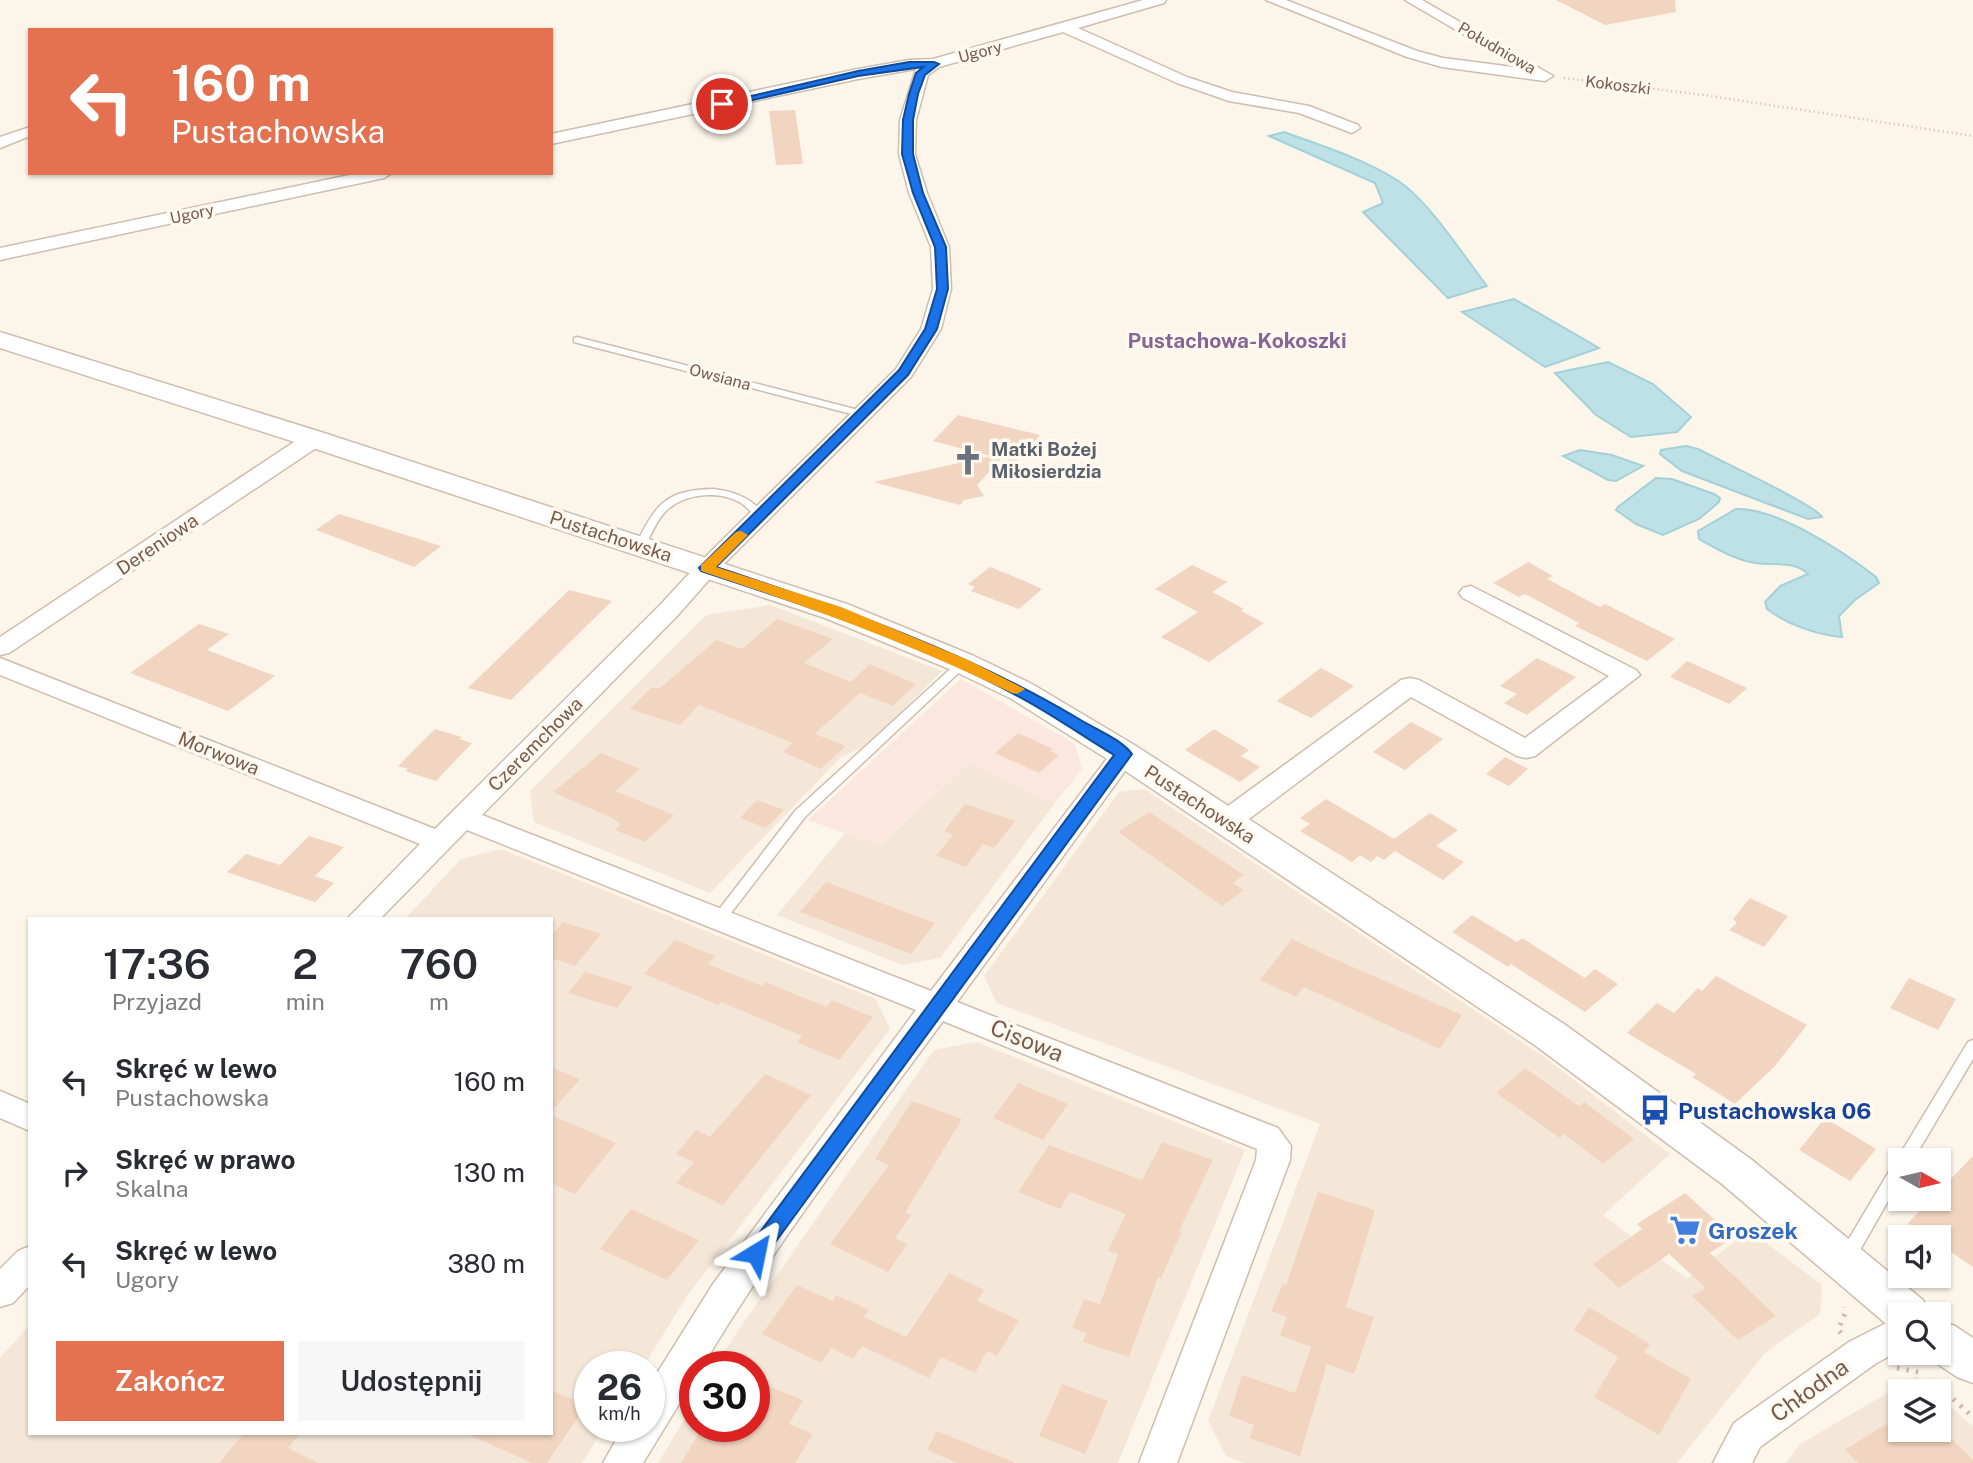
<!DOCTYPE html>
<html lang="pl">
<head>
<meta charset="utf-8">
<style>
  :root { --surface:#fff; --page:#f7f7f7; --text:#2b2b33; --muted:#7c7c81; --accent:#e47251 }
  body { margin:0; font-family:"Public Sans",sans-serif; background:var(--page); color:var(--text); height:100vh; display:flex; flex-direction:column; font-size:26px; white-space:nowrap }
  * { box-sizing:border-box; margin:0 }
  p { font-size:23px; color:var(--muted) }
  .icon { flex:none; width:38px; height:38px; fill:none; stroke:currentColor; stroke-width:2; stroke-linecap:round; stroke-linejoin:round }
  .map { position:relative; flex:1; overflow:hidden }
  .drawer { position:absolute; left:28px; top:917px; width:525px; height:518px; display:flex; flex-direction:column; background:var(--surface); border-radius:0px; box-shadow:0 2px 5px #0004 }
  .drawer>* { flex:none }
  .hud { position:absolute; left:28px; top:28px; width:525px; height:147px; border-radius:0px; box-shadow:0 2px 5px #0004; background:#e47251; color:#fff; overflow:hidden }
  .needle { width:46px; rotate:98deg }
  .buttons { position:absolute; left:1888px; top:1148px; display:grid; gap:14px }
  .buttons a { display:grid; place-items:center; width:63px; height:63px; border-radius:0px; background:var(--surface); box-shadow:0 2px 5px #0004; font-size:35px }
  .speed { position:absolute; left:574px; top:1351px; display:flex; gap:14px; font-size:35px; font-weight:700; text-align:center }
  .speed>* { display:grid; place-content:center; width:91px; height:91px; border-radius:50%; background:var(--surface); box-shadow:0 2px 5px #0004; line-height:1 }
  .speed small { font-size:18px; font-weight:400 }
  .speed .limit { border:10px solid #d22; background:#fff; color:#111 }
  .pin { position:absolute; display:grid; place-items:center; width:60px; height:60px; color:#fff; margin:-30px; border:4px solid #fff; border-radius:50%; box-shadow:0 2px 7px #0007 }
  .me { position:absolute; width:77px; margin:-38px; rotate:35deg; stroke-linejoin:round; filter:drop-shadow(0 0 5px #0008) }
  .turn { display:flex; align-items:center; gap:24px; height:147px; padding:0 28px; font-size:32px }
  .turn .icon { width:91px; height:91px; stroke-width:2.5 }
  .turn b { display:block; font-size:49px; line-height:60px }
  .eta { display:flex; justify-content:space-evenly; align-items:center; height:119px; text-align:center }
  .eta b { font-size:42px; font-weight:600; line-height:49px }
  .primary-button { display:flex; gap:14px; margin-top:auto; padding:14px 28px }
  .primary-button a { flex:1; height:80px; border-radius:0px; background:var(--accent); color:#fff; font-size:28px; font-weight:600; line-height:80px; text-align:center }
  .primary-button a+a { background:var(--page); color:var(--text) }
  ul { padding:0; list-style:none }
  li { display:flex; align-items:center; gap:21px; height:91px; padding:0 28px }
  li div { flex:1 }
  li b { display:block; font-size:26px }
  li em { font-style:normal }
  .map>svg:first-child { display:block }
</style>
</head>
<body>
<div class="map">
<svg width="1973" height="1463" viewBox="0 0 1973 1463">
  <rect width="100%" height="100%" fill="#fcf5ea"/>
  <g fill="#f4e7d8">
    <polygon points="770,605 942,671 868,745 841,757 710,893 534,822 530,791 706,615"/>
    <polygon points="968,763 1055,803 940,958 902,965 777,915 845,833 880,845"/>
    <polygon points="1144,789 1544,1057 1670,1154 1603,1215 1687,1279 1749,1230 1822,1285 1820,1314 1766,1352 1677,1463 1245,1463 1226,1456 1208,1421 1320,1124 997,1003 984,976 1119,792"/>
    <polygon points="501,849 876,999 890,1029 687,1296 643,1367 590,1367 590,1426 605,1426 582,1463 0,1463 0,1358 30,1325 30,1433 551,1433 551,919 405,919 461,859"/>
    <polygon points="977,1042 1245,1150 1118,1463 658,1463 695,1402 695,1426 754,1426 754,1367 716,1367 735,1335 934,1050"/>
    <polygon points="1917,1376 1934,1391 1900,1391 1900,1430 1939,1430 1939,1396 1973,1427 1973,1463 1786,1463 1800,1444"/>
  </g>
  <polygon fill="#fce7de" points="961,679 1075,744 1082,769 1055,803 968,763 879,845 808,820"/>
  <g fill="#bde1e7" stroke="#a4d0d8" stroke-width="2">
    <path d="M1284,132C1322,146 1362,158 1397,180C1429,201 1463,255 1487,286L1448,298L1363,212L1383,203L1375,183L1269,136Z"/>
    <polygon points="1514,299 1599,348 1545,367 1462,312"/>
    <polygon points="1608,362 1653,384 1691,417 1677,432 1631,437 1596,415 1555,373"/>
    <path d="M1686,446L1698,449C1720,461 1814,504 1822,517L1808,519L1682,471L1660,454L1661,450Z"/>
    <polygon points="1580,450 1612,455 1643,466 1616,481 1608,480 1563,456"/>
    <polygon points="1656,478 1672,479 1714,494 1720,498 1719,502 1699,519 1663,535 1636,524 1616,510 1618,507"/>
    <path d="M1736,509C1776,507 1844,552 1876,577L1879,583L1855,600L1839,616L1842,637C1817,635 1786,624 1767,609L1765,602L1780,586L1808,574C1794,560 1774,566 1756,563C1735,560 1717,549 1699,539L1698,531Z"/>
  </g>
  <g fill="#f2d5c1">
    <polygon points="1556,0 1675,0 1676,12 1605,25"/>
    <polygon points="795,110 803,164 776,165 769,111"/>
    <polygon points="958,415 1040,435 1016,462 1002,458 977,485 984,496 964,500 960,505 873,482 991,456 933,441"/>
    <polygon points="339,514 441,546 414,567 316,530"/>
    <polygon points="1528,562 1553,576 1547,579 1600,607 1605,604 1675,639 1647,661 1575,626 1579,623 1525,594 1519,597 1493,583"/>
    <polygon points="1192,565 1227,582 1212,592 1244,609 1241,611 1264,623 1209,662 1161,637 1198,612 1155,589"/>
    <polygon points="990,567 1027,582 1042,589 1019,609 971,591 975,587 968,584"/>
    <polygon points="569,590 612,601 511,700 468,688"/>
    <polygon points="777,619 833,639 804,663 851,682 870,664 916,684 893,706 860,693 815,734 846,746 821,769 783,752 793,743 699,705 680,725 630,709 652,687 659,689 716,640 742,649"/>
    <polygon points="199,624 229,634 207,650 275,676 228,711 130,673"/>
    <polygon points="1537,658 1576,677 1527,715 1504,703 1517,694 1500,686"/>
    <polygon points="1687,661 1747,688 1729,704 1670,677"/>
    <polygon points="1321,668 1354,686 1311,718 1277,701"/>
    <polygon points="1411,722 1443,739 1405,770 1373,752"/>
    <polygon points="435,729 462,737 459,739 472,743 436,781 405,771 408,769 398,766"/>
    <polygon points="1214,729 1249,750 1241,756 1260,767 1240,782 1185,750"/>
    <polygon points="1018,733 1053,749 1050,751 1059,755 1039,773 995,753"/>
    <polygon points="601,753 640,769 615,791 674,815 645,842 615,830 621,824 612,818 553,792"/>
    <polygon points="1505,757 1528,769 1509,786 1486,774"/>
    <polygon points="1326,799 1394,839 1430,813 1458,830 1436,846 1464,862 1443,880 1395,851 1384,860 1377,856 1371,862 1360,855 1352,862 1300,831 1310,824 1300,818"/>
    <polygon points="757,800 784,810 766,828 740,818"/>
    <polygon points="965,804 1015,821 994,848 983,844 966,867 936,856 953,835 944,831"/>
    <polygon points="1149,812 1244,875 1233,883 1244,890 1222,906 1118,832"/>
    <polygon points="309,836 344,847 315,876 334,883 315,902 227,872 246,854 280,865"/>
    <polygon points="826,882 900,910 935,923 911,954 800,912"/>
    <polygon points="1750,898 1788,916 1764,947 1729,930 1737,923 1733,919"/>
    <polygon points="1472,915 1517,942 1522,938 1585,978 1595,969 1618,984 1585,1012 1511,964 1508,967 1452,932"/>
    <polygon points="563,922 601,934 575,966 551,958 551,936"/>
    <polygon points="1292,939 1328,956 1462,1015 1440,1049 1304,987 1296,997 1260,980"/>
    <polygon points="675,940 715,956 708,964 762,986 766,982 826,1007 832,1000 873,1017 839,1060 797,1042 802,1036 721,1002 718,1005 644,974"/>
    <polygon points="585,972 605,978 633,987 617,1008 568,993"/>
    <polygon points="1716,976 1807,1025 1774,1067 1735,1104 1692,1077 1696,1074 1627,1033 1657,1003 1674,1013 1698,988 1702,991"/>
    <polygon points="1909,978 1956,999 1938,1030 1890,1008"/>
    <polygon points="551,1067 580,1079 551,1112"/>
    <polygon points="1525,1068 1579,1106 1584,1102 1634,1139 1603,1164 1564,1134 1560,1138 1496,1093"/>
    <polygon points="765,1074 811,1095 723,1205 676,1183 694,1162 676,1154 696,1130 710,1137"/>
    <polygon points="1018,1083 1068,1104 1043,1140 993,1118"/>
    <polygon points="912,1101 962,1119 905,1213 911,1215 895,1238 907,1244 888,1272 830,1244 889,1165 875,1159"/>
    <polygon points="551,1115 616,1143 575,1194 551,1183"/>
    <polygon points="1825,1118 1876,1149 1850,1181 1799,1150"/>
    <polygon points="1162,1142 1213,1160 1179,1231 1182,1231 1161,1278 1158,1277 1129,1357 1083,1342 1086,1333 1072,1328 1084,1299 1100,1304 1118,1254 1108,1251 1126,1214 1070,1192 1060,1209 1018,1192 1049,1145 1142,1180"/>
    <polygon points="1973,1156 1973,1267 1939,1244 1939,1237 1930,1237 1908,1223 1931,1199 1939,1199 1939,1191"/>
    <polygon points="1318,1192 1375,1210 1346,1307 1374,1317 1354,1374 1327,1364 1300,1456 1249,1438 1254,1425 1229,1416 1242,1375 1295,1393 1311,1347 1280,1335 1287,1317 1271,1311 1283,1284 1286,1285"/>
    <polygon points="1685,1193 1734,1237 1710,1253 1776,1316 1738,1340 1692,1296 1706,1288 1669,1254 1619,1288 1593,1264 1642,1229 1637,1224"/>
    <polygon points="631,1209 699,1240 667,1280 600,1249"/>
    <polygon points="949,1273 984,1290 977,1301 1019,1320 997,1356 987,1351 975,1373 941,1357 929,1378 862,1346 853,1359 831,1348 821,1363 762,1334 797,1285 833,1301 836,1295 869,1310 864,1317 906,1337"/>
    <polygon points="1589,1307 1650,1344 1644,1352 1691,1379 1659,1435 1594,1397 1618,1357 1574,1330"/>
    <polygon points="754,1381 803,1400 789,1424 813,1434 795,1463 681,1463 703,1426 754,1426"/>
    <polygon points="1062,1384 1108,1401 1085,1454 1039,1436"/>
    <polygon points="551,1390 586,1405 547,1463 532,1463 465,1433 551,1433"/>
    <polygon points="1900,1419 1900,1430 1917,1430 1926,1438 1941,1429 1973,1460 1973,1463 1858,1463 1845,1450 1886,1424 1889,1427"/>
    <polygon points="937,1431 1014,1462 1014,1463 957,1463 927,1450"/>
    <polygon points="244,1433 300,1433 288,1448 318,1463 219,1463"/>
  </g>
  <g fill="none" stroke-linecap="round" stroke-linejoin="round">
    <g stroke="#cfbdae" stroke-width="3">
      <g id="service">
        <polygon points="577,337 866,412 868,414 863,417 574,342 574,338"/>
        <path d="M714,489C737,492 752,499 766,516L765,518H757C752,513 747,507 741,503C720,490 685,493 667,510C656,520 651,536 644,548H636L635,546C656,505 664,490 714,489Z"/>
        <polygon points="963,659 969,663 967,665 805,817 724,922 714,922 712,919 714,916 795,811 959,661"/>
        <polygon points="1973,1040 1973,1059 1913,1160 1900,1160 1900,1180 1852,1264 1846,1266 1840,1264 1838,1259 1840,1254 1894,1163 1898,1161 1899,1156 1968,1042"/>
      </g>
    </g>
    <g stroke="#cfbdae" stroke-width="3">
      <g id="minor">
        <path d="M1143,0H1166L1164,3L1078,28L1187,77L1232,92L1309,106L1358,125L1360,128L1352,133L1299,113L1229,101L1177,83L1063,32L939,67L928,75L916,120L915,154L927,193L949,247L951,289L941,329L911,377L715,573L678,615L482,815L931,991L1115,748L1124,746L1133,748L1137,754L1133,760L957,1002L1278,1128L1291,1146L1290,1160L1177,1463H1139L1256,1160L1257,1149L943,1021C860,1134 774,1246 702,1367H695V1378L643,1463H603L624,1426H649V1386L713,1284L916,1010L467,830L380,919H347L420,844L0,675V658L435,829L660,605L699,563L896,369L921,329L933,289L931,247L909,193L899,154L900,120L916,69L858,79L551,144V134L858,69L909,60L933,59Z"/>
        <polygon points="1266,0 1286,0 1417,51 1443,58 1521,68 1405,0 1422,0 1553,76 1545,81 1442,67 1407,57"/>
        <polygon points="30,127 30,136 0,148 0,137"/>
        <polygon points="359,173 392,173 384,178 0,260 0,248"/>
        <polygon points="314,433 322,434 325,439 322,444 9,653 0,655 0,637 306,434"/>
        <polygon points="1471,586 1636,670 1640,675 1535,756 1526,758 1517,756 1411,697 1237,828 1227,830 1217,828 1213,821 1217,814 1401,680 1410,678 1419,680 1525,738 1609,676 1463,598 1459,593 1463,588"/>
        <polygon points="0,1091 30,1104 30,1131 0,1118"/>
        <polygon points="30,1246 30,1285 13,1303 0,1307 0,1269 18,1251"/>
        <polygon points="1900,1316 1900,1350 1875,1364 1760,1447 1752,1463 1713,1463 1734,1423 1849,1342"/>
      </g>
    </g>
    <g stroke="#cfbdae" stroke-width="3">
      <g id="tertiary">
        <polygon points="0,332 324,433 847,604 974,656 1032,684 1136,746 1564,1024 1752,1160 1923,1300 1930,1314 1900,1314 1900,1331 1891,1328 1722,1184 1536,1046 1112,762 1010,698 952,670 825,618 304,445 0,348"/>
        <polygon points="1939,1320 1955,1326 1973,1338 1973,1383 1957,1377 1923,1354 1939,1353"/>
      </g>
    </g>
    <polyline stroke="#d7b8a4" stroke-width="2.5" stroke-dasharray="1 3.5" stroke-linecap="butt" points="1564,78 1704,95 1973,136"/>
    <g stroke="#d7b8a4" stroke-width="5" stroke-dasharray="2.5 7" stroke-linecap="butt">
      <polyline points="1841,1333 1838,1330 1846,1311 1845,1307"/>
      <polyline points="1897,1368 1923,1373"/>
      <polyline points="1932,1380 1973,1417"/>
    </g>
    <use href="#service" fill="#fff" fill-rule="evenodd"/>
    <use href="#minor" fill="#fff" fill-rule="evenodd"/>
    <use href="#tertiary" fill="#fff" fill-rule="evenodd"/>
  </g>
  <path fill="#1a73e8" stroke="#114b97" stroke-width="2" d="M909,62H934L939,64L925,75L918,94L913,120V154L923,193L946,247L948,289L937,329L908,375L716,567C841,608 965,651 1079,719C1095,729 1121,739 1132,754L763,1259L756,1262L749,1259L745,1253L749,1247L1114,755C1081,735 1049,712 1014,694C915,641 808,606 701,571L699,568L899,370L925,329L937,289L935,247L913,193L902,154L903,120L909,94L916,73L923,67L858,76L722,107L717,104L858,71Z"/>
  <path fill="#f59e0b" d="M741,531L748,535L716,567L841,607L968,660L1025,689L1017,694L1012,693C909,643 809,607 701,571V565L736,532Z"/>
  <defs>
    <g id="church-bare" transform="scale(2.415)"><path d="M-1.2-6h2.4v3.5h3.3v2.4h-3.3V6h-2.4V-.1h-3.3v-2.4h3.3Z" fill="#6b7280" stroke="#fff9f0" stroke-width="2.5" paint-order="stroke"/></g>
    <g id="bus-bare" transform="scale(2.415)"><path d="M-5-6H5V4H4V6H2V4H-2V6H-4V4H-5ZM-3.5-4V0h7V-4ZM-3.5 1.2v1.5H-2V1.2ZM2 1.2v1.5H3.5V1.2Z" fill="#1a4fb4" stroke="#fff9f0" stroke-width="2.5" paint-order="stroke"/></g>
    <g id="supermarket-bare" transform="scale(2.415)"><path d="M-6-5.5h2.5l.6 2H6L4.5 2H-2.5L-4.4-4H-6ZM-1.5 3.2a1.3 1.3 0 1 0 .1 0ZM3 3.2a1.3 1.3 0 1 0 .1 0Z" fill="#3f7fe0" stroke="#fff9f0" stroke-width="2.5" paint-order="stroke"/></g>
  </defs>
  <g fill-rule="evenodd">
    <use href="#church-bare" x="968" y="460"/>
    <use href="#bus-bare" x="1655" y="1110"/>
    <use href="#supermarket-bare" x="1685" y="1230"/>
  </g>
  <g text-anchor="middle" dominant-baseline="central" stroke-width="7" stroke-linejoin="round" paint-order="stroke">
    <g font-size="16" fill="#775c4c" stroke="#fff9f0">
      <text transform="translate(1497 48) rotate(30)">Południowa</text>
      <text transform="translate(980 52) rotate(-15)">Ugory</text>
      <text transform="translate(1618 85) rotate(7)">Kokoszki</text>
      <text transform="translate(192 214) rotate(-12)">Ugory</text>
      <text transform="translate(720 377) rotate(15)">Owsiana</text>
    </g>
    <g font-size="19" font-weight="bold" fill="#5b616d" stroke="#fff9f0" text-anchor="start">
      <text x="991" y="449">Matki Bożej<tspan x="991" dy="22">Miłosierdzia</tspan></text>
    </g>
    <g font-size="19" fill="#775c4c" stroke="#fff9f0">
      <text transform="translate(611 536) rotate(18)">Pustachowska</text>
      <text transform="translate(157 544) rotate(-34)">Dereniowa</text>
      <text transform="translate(535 744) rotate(-45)">Czeremchowa</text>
      <text transform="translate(219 753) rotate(22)">Morwowa</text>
      <text transform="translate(1200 804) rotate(33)">Pustachowska</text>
    </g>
    <g font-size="21" font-weight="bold" fill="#846593" stroke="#fff9f0">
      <text x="1237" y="340">Pustachowa-Kokoszki</text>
    </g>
    <g font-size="23" fill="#775c4c" stroke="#fff9f0">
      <text transform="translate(1027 1040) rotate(22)">Cisowa</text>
      <text transform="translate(1809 1390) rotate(-36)">Chłodna</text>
    </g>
    <g font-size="23" font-weight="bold" fill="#164399" stroke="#fff9f0" text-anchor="start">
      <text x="1678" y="1110">Pustachowska 06</text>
    </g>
    <g font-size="23" font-weight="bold" fill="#366cbe" stroke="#fff9f0" text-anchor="start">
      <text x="1708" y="1230">Groszek</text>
    </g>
  </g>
</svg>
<div class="buttons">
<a><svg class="needle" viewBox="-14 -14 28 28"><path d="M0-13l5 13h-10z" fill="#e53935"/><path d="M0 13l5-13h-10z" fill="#7c7c81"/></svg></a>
<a><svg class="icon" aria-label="sound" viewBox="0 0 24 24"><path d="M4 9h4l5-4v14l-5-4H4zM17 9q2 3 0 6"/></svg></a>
<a><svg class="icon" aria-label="search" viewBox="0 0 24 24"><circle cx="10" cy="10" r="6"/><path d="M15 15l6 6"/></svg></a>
<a><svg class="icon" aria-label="layers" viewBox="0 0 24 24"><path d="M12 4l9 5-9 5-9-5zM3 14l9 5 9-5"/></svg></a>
</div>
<div class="speed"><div>26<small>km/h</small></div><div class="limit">30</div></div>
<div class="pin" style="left:722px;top:104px;background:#d93025"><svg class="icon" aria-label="arrive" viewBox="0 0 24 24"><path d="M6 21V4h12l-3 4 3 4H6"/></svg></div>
<svg class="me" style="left:756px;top:1253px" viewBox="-20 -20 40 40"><path d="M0-17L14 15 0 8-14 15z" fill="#1a73e8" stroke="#fff" stroke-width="4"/></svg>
<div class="hud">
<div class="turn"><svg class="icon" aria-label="left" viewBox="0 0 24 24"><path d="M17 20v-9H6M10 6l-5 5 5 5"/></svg><div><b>160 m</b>Pustachowska</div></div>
</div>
<section class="drawer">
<div class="eta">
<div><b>17:36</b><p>Przyjazd</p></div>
<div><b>2</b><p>min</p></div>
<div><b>760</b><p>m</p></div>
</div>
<ul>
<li><svg class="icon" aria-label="left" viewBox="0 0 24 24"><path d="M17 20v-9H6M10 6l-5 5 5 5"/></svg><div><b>Skręć w lewo</b><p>Pustachowska</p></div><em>160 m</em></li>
<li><svg class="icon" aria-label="right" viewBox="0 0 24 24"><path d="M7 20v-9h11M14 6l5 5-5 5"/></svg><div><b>Skręć w prawo</b><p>Skalna</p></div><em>130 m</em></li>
<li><svg class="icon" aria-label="left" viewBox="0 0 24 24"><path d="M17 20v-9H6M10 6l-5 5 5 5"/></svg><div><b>Skręć w lewo</b><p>Ugory</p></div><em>380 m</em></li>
</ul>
<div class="primary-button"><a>Zakończ</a><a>Udostępnij</a></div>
</section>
</div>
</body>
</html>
